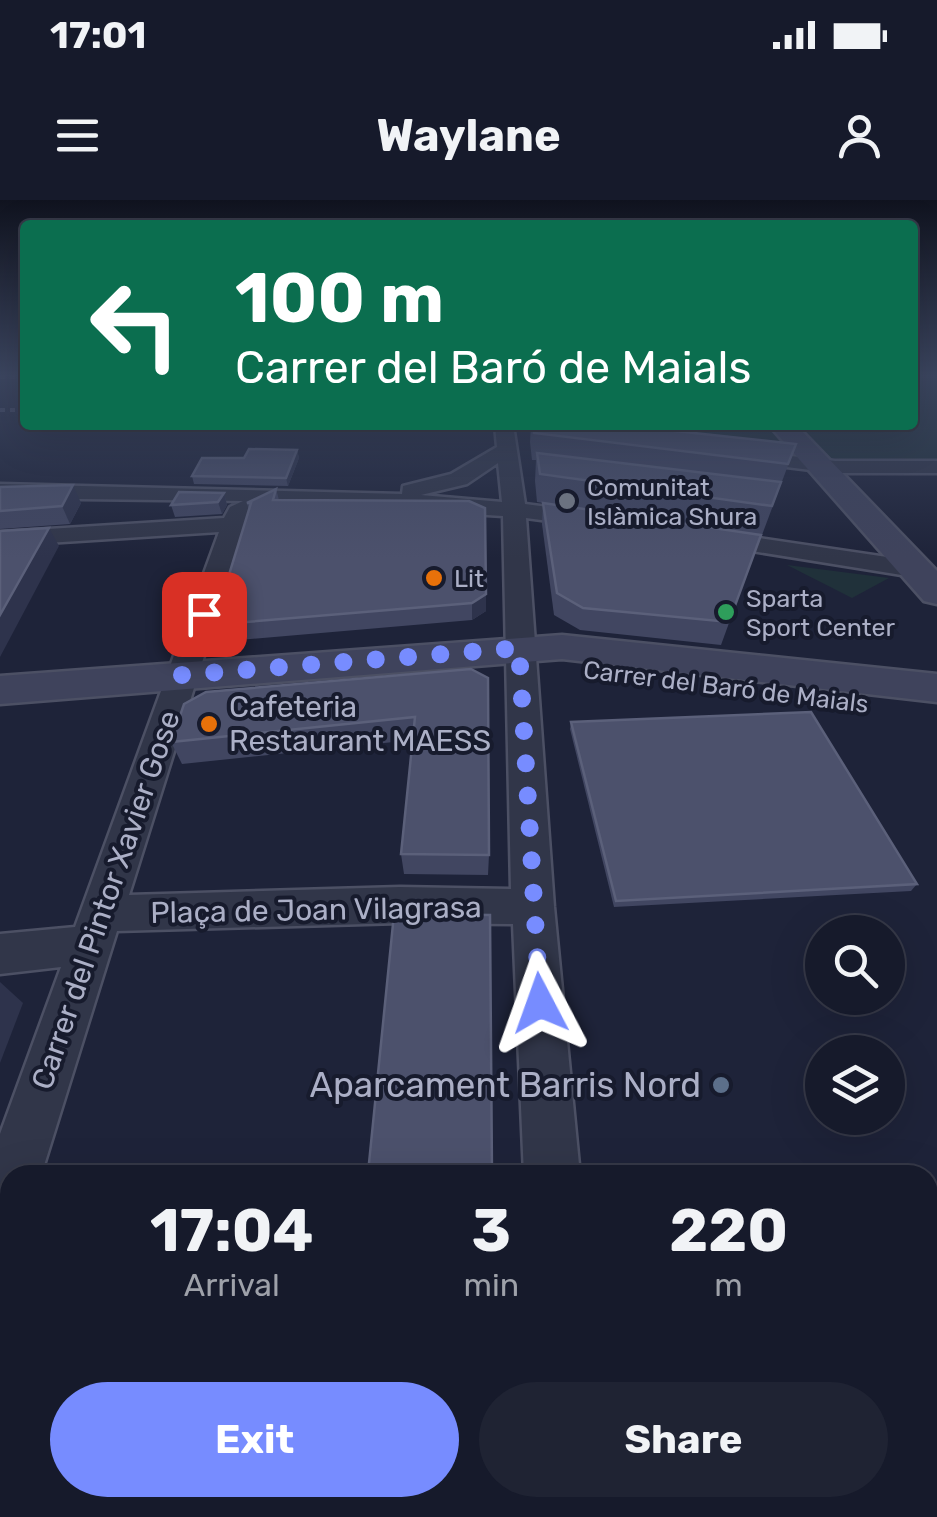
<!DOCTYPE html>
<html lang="en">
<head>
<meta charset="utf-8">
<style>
  :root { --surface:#161a2b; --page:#1f2333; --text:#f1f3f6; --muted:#9ea1a9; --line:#353847; --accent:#778cff }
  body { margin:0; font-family:Rubik,sans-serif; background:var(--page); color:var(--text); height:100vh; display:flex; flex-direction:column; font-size:38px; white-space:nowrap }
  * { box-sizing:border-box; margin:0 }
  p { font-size:32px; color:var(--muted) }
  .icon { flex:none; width:55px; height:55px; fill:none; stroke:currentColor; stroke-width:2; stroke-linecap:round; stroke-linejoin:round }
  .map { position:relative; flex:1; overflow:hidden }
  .drawer { position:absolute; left:0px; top:965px; width:938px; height:352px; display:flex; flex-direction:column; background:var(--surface); border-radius:30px 30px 0 0; box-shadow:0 10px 40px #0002,0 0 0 2px var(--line) }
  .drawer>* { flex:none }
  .top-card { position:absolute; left:20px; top:20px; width:898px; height:210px; border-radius:10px; box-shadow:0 10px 40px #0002,0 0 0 2px var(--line); background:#0b6e4f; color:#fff; overflow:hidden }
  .fabs { position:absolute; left:805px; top:715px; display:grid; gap:20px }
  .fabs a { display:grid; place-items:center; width:100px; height:100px; border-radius:50%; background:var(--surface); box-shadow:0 10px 40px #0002,0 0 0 2px var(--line); font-size:50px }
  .pin { position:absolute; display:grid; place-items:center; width:85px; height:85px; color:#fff; margin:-42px; border-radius:20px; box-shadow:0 5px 15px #0006 }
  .me { position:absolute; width:110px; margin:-55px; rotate:356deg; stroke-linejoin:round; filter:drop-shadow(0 0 8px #0008) }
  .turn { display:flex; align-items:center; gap:35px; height:210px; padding:0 50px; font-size:45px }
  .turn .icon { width:130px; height:130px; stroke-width:2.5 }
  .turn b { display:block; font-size:70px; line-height:85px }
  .eta { display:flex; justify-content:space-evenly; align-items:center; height:170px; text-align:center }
  .eta b { font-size:60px; font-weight:700; line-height:70px }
  .cta { display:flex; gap:20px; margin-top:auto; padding:20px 50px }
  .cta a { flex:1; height:115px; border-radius:60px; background:var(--accent); color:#fff; font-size:40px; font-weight:700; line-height:115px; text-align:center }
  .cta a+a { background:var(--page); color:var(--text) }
  .status { display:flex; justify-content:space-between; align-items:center; height:70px; padding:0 50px; background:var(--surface); direction:ltr }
  .status svg { height:28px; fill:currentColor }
  header { display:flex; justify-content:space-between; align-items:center; height:130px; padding:0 50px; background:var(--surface); font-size:45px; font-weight:700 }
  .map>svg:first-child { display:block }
</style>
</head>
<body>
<div class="status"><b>17:01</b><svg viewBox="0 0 49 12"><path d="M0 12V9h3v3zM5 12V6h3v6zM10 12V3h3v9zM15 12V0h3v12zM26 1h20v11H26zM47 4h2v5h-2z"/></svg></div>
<header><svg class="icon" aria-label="menu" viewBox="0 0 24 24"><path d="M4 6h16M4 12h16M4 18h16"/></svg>Waylane<svg class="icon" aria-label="person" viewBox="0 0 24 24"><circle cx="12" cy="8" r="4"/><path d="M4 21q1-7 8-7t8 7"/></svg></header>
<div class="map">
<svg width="937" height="1317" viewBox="0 0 937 1317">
  <rect width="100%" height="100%" fill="#1e2339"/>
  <g fill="#20313a">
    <polygon points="913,174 937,174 937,260 850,260 522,225 912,225"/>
    <polygon points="787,365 889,378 852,398"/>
  </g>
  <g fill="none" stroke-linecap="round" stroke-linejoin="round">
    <g stroke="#4c5064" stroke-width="5">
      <g id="street">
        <path d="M495,225H513L525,304L594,313L606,320L594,327L526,318L554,707L580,975H524L513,724L400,723L117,731L41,975H10V1039L0,1043V934L61,767L0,774V734L75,727L219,332L0,346V332L224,318L230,307L243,301L0,298V284L402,294L403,286L451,274L497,247ZM498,263L502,302L421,295L467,284ZM278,302L503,316L511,689L400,687L129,695L248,316Z"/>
        <polygon points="738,250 835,261 937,261 937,273 835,273 731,260 728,256"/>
        <polygon points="705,330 914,361 927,369 914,377 696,342 693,337"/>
        <polygon points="10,1255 10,1308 38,1308 31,1317 0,1317 0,1256"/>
        <polygon points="536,1308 608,1308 609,1317 537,1317"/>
      </g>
    </g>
    <g stroke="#4c5064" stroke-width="5">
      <g id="secondary">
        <polygon points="769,225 796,225 937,371 937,404 924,401"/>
        <polygon points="562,435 937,474 937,502 562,459 0,504 0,476"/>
      </g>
    </g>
    <use href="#street" fill="#313649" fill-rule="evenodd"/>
    <use href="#secondary" fill="#3f435c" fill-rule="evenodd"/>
    <g stroke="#535871" stroke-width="4" stroke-dasharray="5 5" stroke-linecap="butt">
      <polyline points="0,177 25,177"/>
      <polyline points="0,210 25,210"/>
    </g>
  </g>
  <g fill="#414661">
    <polygon points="531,225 619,225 796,244 762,335 537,302 535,281 536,260 532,260 530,242"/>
    <polygon points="297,250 299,258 288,286 194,284 192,276 244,258"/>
    <polygon points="0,287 81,303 70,324 0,329"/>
    <polygon points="276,289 279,300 486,411 472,420 239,440 223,431 217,414 249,311 247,303"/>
    <polygon points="224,293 227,305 222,314 175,317 171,305"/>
    <polygon points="543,303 761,335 721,445 580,430 554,415 542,324"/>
    <polygon points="471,469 489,655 488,675 404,674 401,654 413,540 182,564 171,542"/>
    <polygon points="571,522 917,684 911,691 614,707 570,529"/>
  </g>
  <g fill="#2e334c">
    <polygon points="297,250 299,258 288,286 286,278"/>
    <polygon points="73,285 81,303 70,324 62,306"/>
    <polygon points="224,293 227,305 222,314 218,302"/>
    <polygon points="49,328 59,346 0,457 0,415"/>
    <polygon points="486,394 486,411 472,420 472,403"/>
    <polygon points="0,782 23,803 0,863"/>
  </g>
  <g fill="#4c516c" stroke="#5b607a" stroke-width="2.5">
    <polygon points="533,225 619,225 796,244 788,264 534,233"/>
    <polygon points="249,249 297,250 286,278 192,276 202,258 244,258"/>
    <polygon points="537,253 781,282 772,306 540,274"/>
    <polygon points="73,285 62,306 0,311 0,287"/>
    <polygon points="276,289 273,300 469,301 485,308 486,394 472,403 234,423 217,414 251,303 247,303"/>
    <polygon points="179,292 224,293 218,302 171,305"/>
    <polygon points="543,303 761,335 729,422 583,408 557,393"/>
    <polygon points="49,328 0,415 0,331"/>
    <polygon points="471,469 488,478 489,655 401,654 415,517 171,542 184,504 206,492"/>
    <polygon points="811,512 917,684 616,701 571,522"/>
    <polygon points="394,714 490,715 492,975 354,975 368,973"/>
    <polygon points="10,1063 10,1171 0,1155 0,1093"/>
  </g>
  <linearGradient id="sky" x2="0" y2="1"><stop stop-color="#10131f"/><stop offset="0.49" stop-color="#3b455f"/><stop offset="1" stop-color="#3b455f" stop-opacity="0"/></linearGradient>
  <rect width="937" height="358" fill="url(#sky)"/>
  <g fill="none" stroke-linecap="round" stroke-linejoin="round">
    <polyline stroke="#778cff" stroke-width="18" stroke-dasharray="0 32.4" points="204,414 182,475 519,448 540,803"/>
  </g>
  <circle fill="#6b7280" stroke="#171b2d" stroke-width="4" cx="567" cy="301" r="10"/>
  <g fill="#e8710a" stroke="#171b2d" stroke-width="4">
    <circle cx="434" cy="378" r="10"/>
    <circle cx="209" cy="524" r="10"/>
  </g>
  <circle fill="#2e9e5b" stroke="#171b2d" stroke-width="4" cx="726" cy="412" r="10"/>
  <circle fill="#5c6f8a" stroke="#171b2d" stroke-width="4" cx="721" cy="885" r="10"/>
  <g text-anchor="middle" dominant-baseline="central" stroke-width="8" stroke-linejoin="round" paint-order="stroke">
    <g font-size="25" fill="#abafc6" stroke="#171b2d" text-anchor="start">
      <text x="587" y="287">Comunitat<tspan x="587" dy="29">Islàmica Shura</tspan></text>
      <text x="454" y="378">Lit</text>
      <text x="746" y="398">Sparta<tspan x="746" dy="29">Sport Center</tspan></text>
    </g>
    <g font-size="25" fill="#abafc6" stroke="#171b2d">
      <text transform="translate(726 487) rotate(7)">Carrer del Baró de Maials</text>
    </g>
    <g font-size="30" fill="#abafc6" stroke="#171b2d" text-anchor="start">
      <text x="229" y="507">Cafeteria<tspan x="229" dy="34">Restaurant MAESS</tspan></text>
    </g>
    <g font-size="30" fill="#abafc6" stroke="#171b2d">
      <text transform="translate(106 700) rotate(-71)">Carrer del Pintor Xavier Gose</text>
      <text transform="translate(316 710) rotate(-1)">Plaça de Joan Vilagrasa</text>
    </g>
    <g font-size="35" fill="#abafc6" stroke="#171b2d" text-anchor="end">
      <text x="701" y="885">Aparcament Barris Nord</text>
    </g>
  </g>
</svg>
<div class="fabs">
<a><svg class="icon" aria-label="search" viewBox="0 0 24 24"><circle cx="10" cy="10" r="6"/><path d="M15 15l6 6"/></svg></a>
<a><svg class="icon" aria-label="layers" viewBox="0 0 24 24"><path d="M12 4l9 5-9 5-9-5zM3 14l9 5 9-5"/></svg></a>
</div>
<div class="pin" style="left:204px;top:414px;background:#d93025"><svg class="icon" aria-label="arrive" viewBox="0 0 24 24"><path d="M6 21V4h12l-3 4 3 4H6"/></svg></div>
<svg class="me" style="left:540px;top:803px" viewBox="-20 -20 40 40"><path d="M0-17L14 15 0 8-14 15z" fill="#778cff" stroke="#fff" stroke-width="4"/></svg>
<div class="top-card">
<div class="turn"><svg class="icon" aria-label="left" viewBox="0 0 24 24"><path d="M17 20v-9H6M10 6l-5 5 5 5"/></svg><div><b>100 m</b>Carrer del Baró de Maials</div></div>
</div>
<section class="drawer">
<div class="eta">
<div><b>17:04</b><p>Arrival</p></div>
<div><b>3</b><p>min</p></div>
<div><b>220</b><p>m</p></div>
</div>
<div class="cta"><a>Exit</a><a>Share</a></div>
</section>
</div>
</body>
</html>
